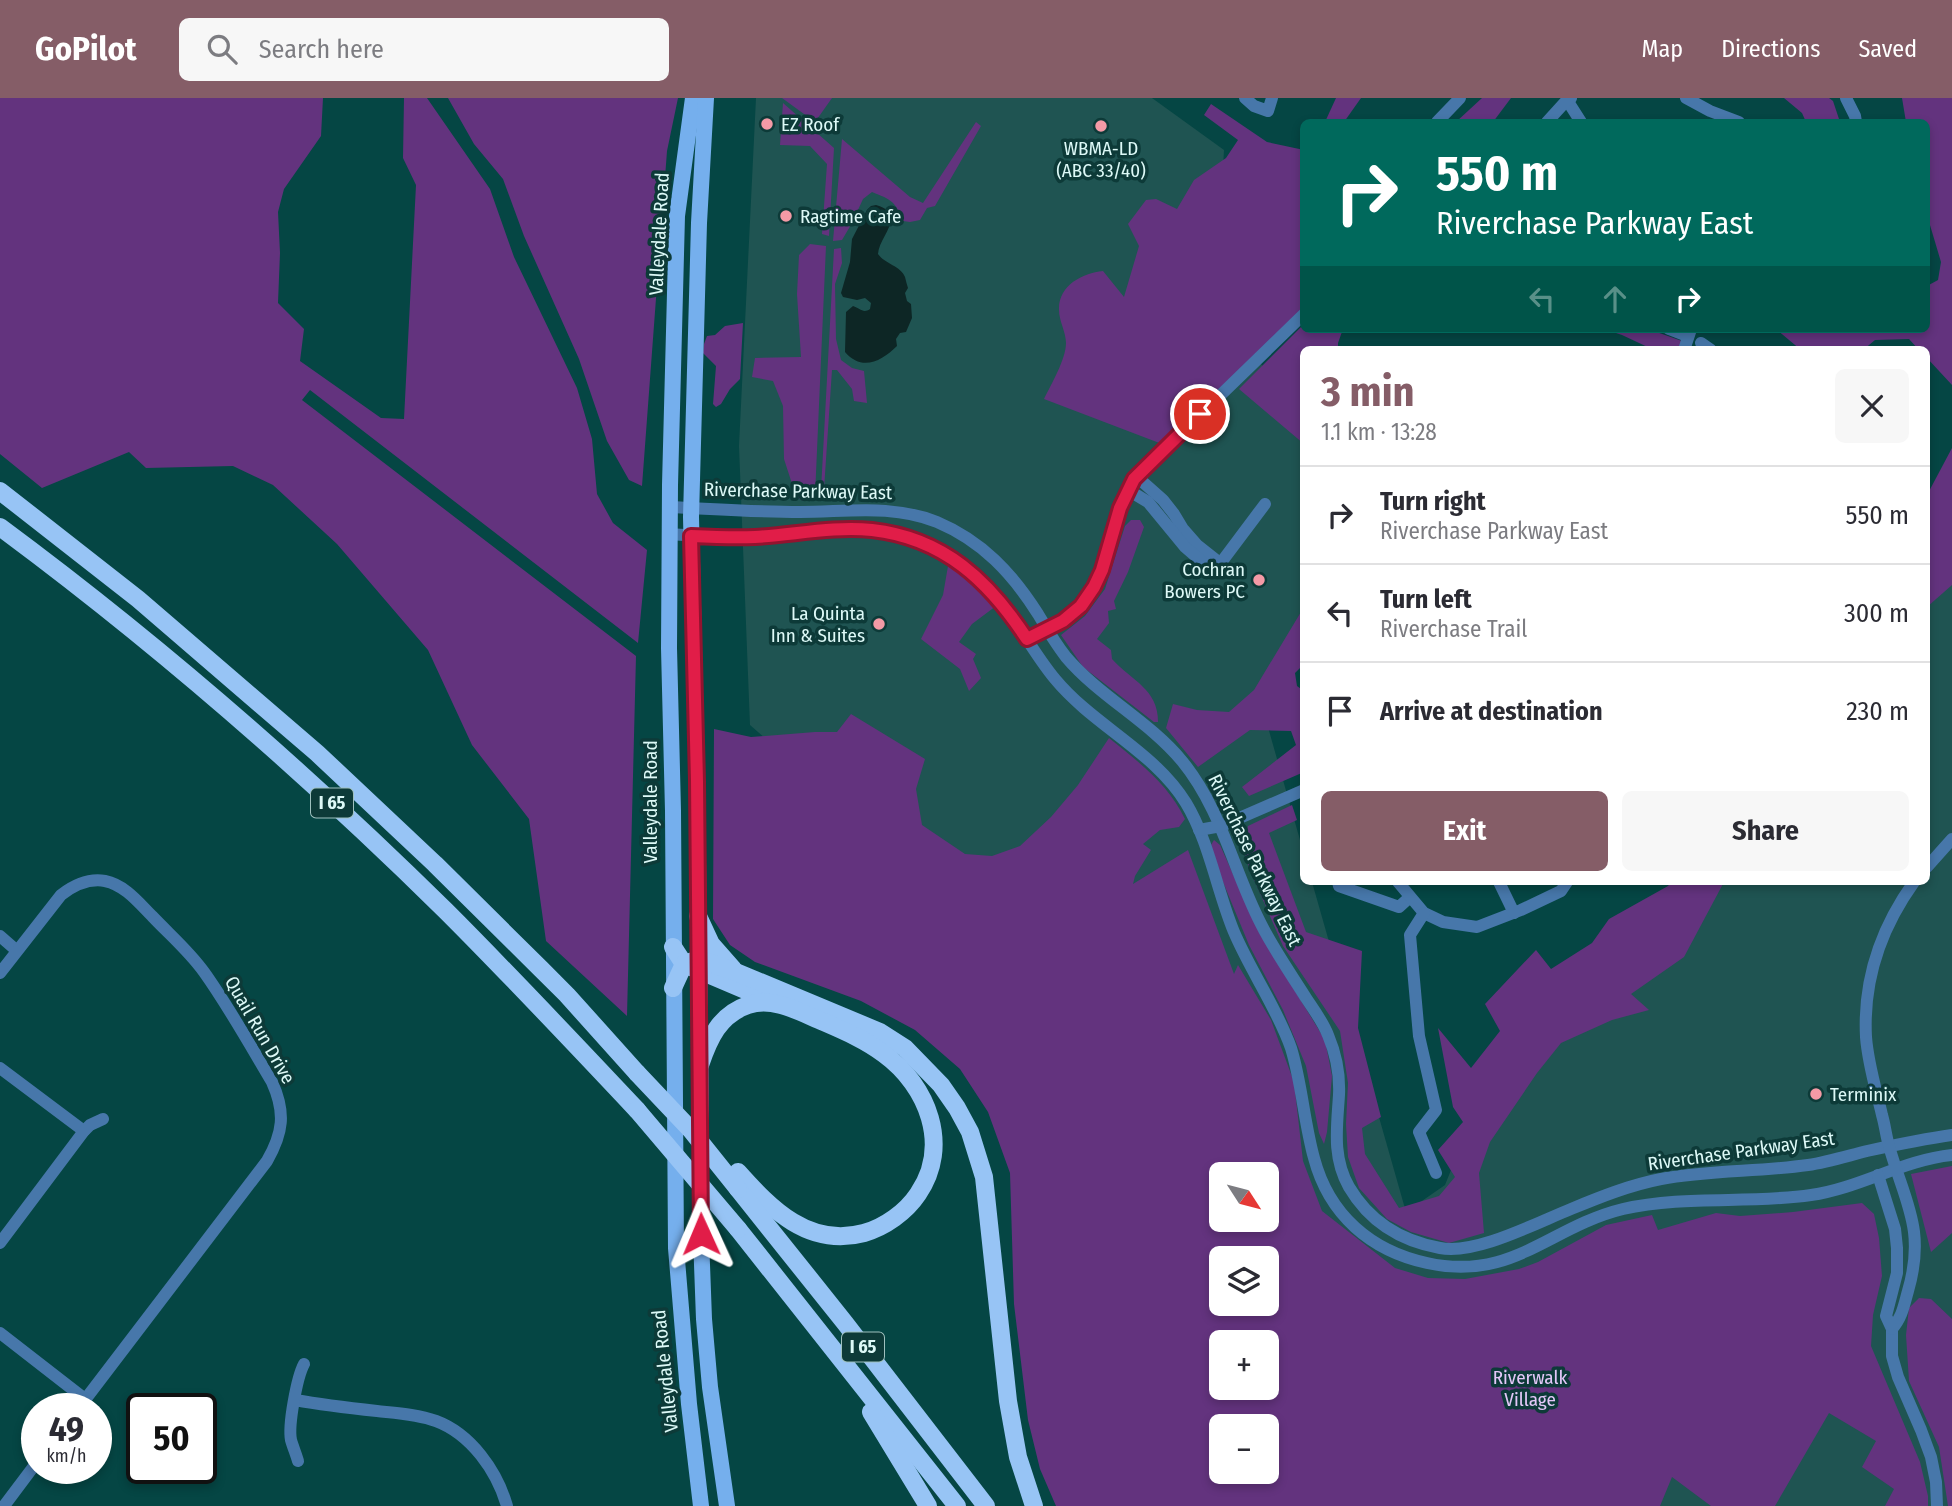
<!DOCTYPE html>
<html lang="en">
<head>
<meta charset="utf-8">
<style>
  :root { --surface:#fff; --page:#f7f7f7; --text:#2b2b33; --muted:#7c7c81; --line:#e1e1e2; --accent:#855d67 }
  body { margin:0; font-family:"Fira Sans Condensed",sans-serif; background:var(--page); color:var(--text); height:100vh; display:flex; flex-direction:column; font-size:26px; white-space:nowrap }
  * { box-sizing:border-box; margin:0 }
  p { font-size:23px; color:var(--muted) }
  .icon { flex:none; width:38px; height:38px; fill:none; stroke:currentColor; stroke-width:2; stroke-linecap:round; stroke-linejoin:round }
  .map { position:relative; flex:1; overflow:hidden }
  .details { position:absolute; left:1300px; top:248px; width:630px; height:539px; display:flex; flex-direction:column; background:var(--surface); border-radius:10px; box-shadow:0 4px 10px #0003 }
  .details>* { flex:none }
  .top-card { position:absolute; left:1300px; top:21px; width:630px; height:214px; border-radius:10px; box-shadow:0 4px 10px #0003; background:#00695c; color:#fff; overflow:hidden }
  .needle { width:46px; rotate:126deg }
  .controls { position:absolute; left:1209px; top:1064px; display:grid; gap:14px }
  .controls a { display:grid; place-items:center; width:70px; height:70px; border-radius:10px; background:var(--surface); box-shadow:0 4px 10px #0003; font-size:35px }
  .speed { position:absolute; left:21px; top:1295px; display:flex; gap:14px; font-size:35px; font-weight:700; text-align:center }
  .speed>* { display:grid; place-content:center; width:91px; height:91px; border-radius:50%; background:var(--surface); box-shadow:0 4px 10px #0003; line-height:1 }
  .speed small { font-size:18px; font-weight:400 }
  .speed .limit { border:4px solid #111; border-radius:10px; background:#fff; color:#111 }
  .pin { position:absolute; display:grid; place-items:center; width:60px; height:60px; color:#fff; margin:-30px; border:4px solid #fff; border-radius:50%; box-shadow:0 2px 7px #0007 }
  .me { position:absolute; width:77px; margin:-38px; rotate:359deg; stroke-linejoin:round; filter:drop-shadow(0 0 5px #0008) }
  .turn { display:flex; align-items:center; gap:24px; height:147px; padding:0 21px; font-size:32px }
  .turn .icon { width:91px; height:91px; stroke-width:2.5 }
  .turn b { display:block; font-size:49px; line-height:60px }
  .lanes { display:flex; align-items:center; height:66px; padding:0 21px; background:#0003; justify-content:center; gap:35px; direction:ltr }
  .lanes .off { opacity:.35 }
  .round { display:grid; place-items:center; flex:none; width:74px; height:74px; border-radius:10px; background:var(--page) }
  .summary { display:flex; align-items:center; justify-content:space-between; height:119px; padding:0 21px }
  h1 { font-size:42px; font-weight:700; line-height:52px; color:var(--accent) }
  .button { display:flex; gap:14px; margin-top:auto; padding:14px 21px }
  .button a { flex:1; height:80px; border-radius:10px; background:var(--accent); color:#fff; font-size:28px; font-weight:700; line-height:80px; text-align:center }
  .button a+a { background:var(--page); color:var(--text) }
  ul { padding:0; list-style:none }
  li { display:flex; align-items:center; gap:21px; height:98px; padding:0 21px; border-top:2px solid var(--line) }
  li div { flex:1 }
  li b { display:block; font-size:26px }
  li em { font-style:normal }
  header { display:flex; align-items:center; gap:42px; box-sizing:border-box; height:98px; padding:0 35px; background:var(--accent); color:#fff }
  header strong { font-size:33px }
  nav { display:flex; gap:38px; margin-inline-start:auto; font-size:24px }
  .search { width:490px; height:63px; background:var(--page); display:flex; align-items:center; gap:18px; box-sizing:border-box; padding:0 24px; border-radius:10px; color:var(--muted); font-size:26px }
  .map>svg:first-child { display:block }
</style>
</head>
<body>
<header>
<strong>GoPilot</strong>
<div class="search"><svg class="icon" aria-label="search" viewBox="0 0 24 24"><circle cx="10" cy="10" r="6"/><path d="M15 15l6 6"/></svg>Search here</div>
<nav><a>Map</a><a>Directions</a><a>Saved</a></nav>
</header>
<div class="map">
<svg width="1952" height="1408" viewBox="0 0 1952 1408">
  <rect width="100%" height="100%" fill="#054644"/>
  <path fill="#1f5452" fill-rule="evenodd" d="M756,0H1152L1224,52L1215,216L1304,313V525L1260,601L1304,756V784H1312L1406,1114L1445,1087L1520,900L1680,784H1927V439L1952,404V1408H1194L1003,848L750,627L739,348ZM1222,1076H1267V1122H1222ZM1222,1160H1267V1206H1222ZM1222,1244H1267V1290H1222ZM1222,1328H1267V1374H1222Z"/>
  <g fill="#63337e" fill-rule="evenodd">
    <polygon points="0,0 323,0 321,38 284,91 278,114 280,155 278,205 304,231 300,263 381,320 404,321 416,87 403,60 404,0 427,0 490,91 514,159 577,290 592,341 597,396 613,425 647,452 638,545 310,292 302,302 636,558 627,918 546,843 529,721 472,647 428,552 337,446 273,387 233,368 146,370 129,354 42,390 0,356"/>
    <polygon points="448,0 678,0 667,53 642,388 629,382 607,343 579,261 524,138 503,81 474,46"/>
    <polygon points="782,0 832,0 815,24"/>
    <polygon points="1336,0 1361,0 1344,24 1325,24"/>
    <polygon points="1482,0 1511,0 1493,24 1456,24"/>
    <polygon points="1784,0 1829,0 1833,3 1840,24 1806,24 1802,15"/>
    <polygon points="1902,0 1952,0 1952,287 1927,260 1927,252 1919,252 1909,241 1875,242 1863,252 1801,252 1776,231 1927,231 1927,188 1938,182 1941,164 1927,117 1927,24 1906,24"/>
    <polygon points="783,5 834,50 829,138 822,136 827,66 810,48 780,47"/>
    <path d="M1211,6L1267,44L1304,52V208L1297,217L1162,346L1044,301C1051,287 1066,261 1066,245C1066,234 1059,223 1059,212C1058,188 1082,175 1103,173L1124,199L1139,148L1128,126L1146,102L1156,101L1177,111L1194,82L1226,60L1238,42L1204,17Z"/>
    <path d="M976,24L981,28L935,108L927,110L920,122L910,124L903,123C895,103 892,102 872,94L863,101L852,125L842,142L833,143L842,41L910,99L923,105Z"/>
    <polygon points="810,146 826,148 815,398 803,403 796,398 784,361 783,308 773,283 752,279 755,260 801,259 797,196 799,157"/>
    <polygon points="841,150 842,165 835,186 836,241 841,262 852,270 864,273 867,305 854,303 852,291 837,272 832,272 824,391 821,392 834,151"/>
    <polygon points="743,225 740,281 730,291 721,306 716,309 713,306 716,268 703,255 704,246 707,238 715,237 725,228"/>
    <polygon points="1304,226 1304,231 1343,231 1338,245 1338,252 1304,252 1304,346 1239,291"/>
    <polygon points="1604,231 1648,231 1682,243 1680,252 1654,252 1622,237"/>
    <polygon points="1952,350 1952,487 1927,509 1927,397"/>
    <path d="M1131,422H1140L1144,429L1128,474L1114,503L1116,511L1108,513L1109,525L1097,541L1111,552L1112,561C1132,583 1158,591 1158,624H1154L1083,569L1061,537L1085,518L1105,491L1125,428Z"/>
    <polygon points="948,468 978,489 996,508 972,526 959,544 976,556 973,561 981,580 969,593 960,571 921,541 943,497"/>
    <polygon points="1304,509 1304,566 1295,575 1297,588 1304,593 1304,674 1249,698 1242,689 1296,647 1291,633 1250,632 1198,669 1166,630 1173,606 1197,612 1229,614 1254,592"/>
    <path d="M851,616L925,661L916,691L922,727L965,756L992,758L1020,748L1051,719L1078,687L1109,640C1139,664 1168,686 1185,721L1179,729L1160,732L1143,746L1151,752L1135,778L1133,786L1188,752L1234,876L1238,867L1271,922L1294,984L1303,1063L1322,1113L1395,1170L1428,1180L1465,1181L1519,1171L1538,1164L1606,1127L1652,1117L1658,1132L1716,1115L1740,1118L1793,1114L1862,1105L1874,1116L1879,1140L1882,1178L1873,1217L1871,1248L1920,1364L1928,1398V1408H1885L1894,1391L1862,1369L1876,1343L1829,1315L1775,1408H1711L1672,1379L1660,1408H1056L1040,1371L1028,1322L1014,1206L1010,1075L988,1014L960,971L915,932L861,903L755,864L730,847L713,821L714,631L751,639L815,634H837ZM1222,1076H1267V1122H1222ZM1222,1160H1267V1206H1222ZM1222,1244H1267V1290H1222ZM1222,1328H1267V1374H1222Z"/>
    <polygon points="1292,707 1297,722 1269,735 1306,834 1362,853 1358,930 1381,1019 1362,1030 1365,1056 1399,1110 1439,1098 1455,1079 1438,1052 1463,1024 1453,1009 1438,930 1471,970 1500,933 1485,906 1536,852 1551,871 1592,845 1609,821 1668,788 1671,784 1724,784 1684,859 1631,896 1649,912 1612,922 1561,945 1537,975 1490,1044 1479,1075 1484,1135 1449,1145 1411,1134 1387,1121 1359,1090 1348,1059 1346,1026 1348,985 1340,933 1283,848 1249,770 1242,747 1248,728"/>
    <polygon points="1214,742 1220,747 1259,834 1325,942 1332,978 1327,1034 1324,1046 1319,1035 1306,968 1283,912 1249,847 1216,767 1211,747"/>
    <polygon points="1952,1068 1952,1135 1931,1154 1911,1076"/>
    <polygon points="1919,1200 1931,1201 1952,1221 1952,1408 1948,1408 1939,1349 1909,1283 1906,1237 1909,1210"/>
  </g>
  <path fill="#0d2625" d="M876,107C908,116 879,138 878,156C885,166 901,168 905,179C906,183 907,187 908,190L905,195L907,203L911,206L912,220L906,234L900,235L896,241L897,248C882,263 862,274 845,254L846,214L853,208C860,210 863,216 870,211L871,205L865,200L857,202L843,199L841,195L850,164L852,141L867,112L871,108Z"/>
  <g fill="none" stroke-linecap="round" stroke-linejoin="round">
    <g stroke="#4777aa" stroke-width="12">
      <polyline points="1245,0 1254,8 1268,13 1272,0"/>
      <polyline points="1686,0 1710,13 1739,24"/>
      <polyline points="1846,0 1855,18 1856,24"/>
      <polyline points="1567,2 1581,24"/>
      <polyline points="1437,24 1460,0"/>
      <polyline points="1547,24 1567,2 1571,0"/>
      <polyline points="1669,231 1687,238"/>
      <polyline points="1701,245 1711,252"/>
      <polyline points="1684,252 1691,231"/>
      <polyline points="1136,378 1163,402 1174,416 1183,431 1197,447 1221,466"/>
      <polyline points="1128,392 1148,404 1185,449 1214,474 1265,406"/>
      <path d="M670,409C714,411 756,414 800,414C847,414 892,406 937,424C982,443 1012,475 1038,516C1047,531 1055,545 1066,559C1100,599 1149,623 1182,663C1222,712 1233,772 1261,826C1274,852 1291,876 1306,900C1314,912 1323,924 1328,937C1336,956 1340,976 1339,997C1337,1029 1332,1059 1349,1089C1369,1123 1401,1143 1440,1150C1476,1157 1536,1125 1571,1111C1600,1099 1630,1087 1661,1081C1709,1072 1759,1074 1808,1067C1828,1064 1847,1058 1867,1053C1895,1047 1924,1041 1952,1037"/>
      <path d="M670,436C699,438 728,441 756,439C811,435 865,422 918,444C956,459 988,484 1011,517C1026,539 1039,562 1055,581C1094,628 1154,653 1186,705C1209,743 1217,793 1234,834C1251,874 1277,910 1291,950C1302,986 1304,1024 1314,1060C1329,1117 1371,1153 1427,1165C1512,1184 1549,1129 1623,1111C1684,1097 1749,1106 1811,1097C1860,1090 1903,1062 1952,1057"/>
      <path d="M1027,541C1044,534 1060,526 1074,514C1105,487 1107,446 1120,410C1123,400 1129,390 1134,381L1304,216"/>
      <polyline points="1199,732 1221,728 1304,692"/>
      <polyline points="1927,769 1952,741"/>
      <polyline points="1338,784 1339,788 1399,809 1410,799"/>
      <polyline points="1398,784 1424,815 1443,824 1477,829 1521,812 1561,793 1567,784"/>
      <polyline points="1499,784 1514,815"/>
      <polyline points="1424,815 1410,837 1419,938 1436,1012 1419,1034 1436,1075"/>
      <polyline points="0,838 16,852"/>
      <path d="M0,875L61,797C74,787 88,780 105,783C125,787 139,805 152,818C170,837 189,853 204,874C229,909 250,947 272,984C286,1015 283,1035 267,1063L78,1311"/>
      <polyline points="0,970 84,1033"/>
      <polyline points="1878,1077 1895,1131 1897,1150 1897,1175 1886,1218 1892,1231 1892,1258 1898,1279 1921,1332 1931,1359 1936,1384 1937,1408"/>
      <polyline points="0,1145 84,1033 90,1027 103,1021"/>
      <path d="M1892,1231C1902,1220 1904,1207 1908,1193C1926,1131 1905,1105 1889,1048C1886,1038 1885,1027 1882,1017C1876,991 1868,966 1866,939C1863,881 1881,830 1914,784"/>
      <polyline points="0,1235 85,1301"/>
      <path d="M295,1302C323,1307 349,1310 377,1313C396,1315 417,1316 436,1323C471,1336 497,1373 507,1408"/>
      <path d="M298,1363C296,1356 293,1349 291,1342C288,1327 297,1279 304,1266"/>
      <polyline points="4,1408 37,1364"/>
    </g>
    <g stroke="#75afed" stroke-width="16">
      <polyline points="693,0 677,118 670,387 669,550 673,713 676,1150 689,1306 701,1408"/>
      <polyline points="706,0 699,125 691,419 697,683 701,1010 700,1112 704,1221 710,1289 727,1408"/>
    </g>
    <g stroke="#97c4f5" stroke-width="18">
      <polyline points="0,393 138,501 317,655 435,766 541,871 567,897 637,975"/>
      <path d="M0,429C158,546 306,675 446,813C511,878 574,945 637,1012"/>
      <polyline points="698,818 711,846 733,871"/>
      <polyline points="673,849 684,866 771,903"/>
      <polyline points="673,890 684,866 699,861 736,874 880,934 905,950 941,987 957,1010 970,1034 984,1079 1008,1303 1018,1359 1034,1408"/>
      <path d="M700,967C709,941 719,917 748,907C772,899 796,912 819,922C842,932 864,941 884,956C928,988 951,1048 918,1096C906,1114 885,1129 864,1135C809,1150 771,1111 738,1074"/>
      <polyline points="738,1091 845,1225 986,1408"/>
      <polyline points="738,1131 957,1408"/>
      <polyline points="871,1314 928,1408"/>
    </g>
    <g stroke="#97c4f5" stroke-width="18">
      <polyline points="637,975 690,1031 738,1091"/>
      <polyline points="637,1012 738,1131"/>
    </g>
  </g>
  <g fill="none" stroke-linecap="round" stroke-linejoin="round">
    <g stroke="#92132f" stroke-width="18">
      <path id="route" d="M701,1136L697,683L691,438C712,439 733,440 755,439C793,437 833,428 872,432C944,440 989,483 1027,541L1063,523L1081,508L1094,489L1102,472L1120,410L1134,381L1200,316"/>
    </g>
    <use href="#route" stroke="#e11d48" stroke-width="12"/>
  </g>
  <g fill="#f49aa6" stroke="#0d3a38" stroke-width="2.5">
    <circle cx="767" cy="26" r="7"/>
    <circle cx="1101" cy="28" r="7"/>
    <circle cx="786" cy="118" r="7"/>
    <circle cx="1259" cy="482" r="7"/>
    <circle cx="879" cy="526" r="7"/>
    <circle cx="1816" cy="996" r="7"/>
  </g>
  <g text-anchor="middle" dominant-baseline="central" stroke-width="7" stroke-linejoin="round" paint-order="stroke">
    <g fill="#0d3a38" stroke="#9fc0be" stroke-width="2">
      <rect x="311" y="690.5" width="42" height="29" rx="5"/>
      <rect x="842" y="1234.5" width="42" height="29" rx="5"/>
    </g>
    <g font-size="18" font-weight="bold" fill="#ddf9f7">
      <text x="332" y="705">I 65</text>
      <text x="863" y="1249">I 65</text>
    </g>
    <g font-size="19" fill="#ddf9f7" stroke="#0d3a38" text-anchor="start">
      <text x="781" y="26">EZ Roof</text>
      <text x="1101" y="50" text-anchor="middle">WBMA-LD<tspan x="1101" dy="22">(ABC 33/40)</tspan></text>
      <text x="800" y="118">Ragtime Cafe</text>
      <text x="1245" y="471" text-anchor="end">Cochran<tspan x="1245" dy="22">Bowers PC</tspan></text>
      <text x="865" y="515" text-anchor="end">La Quinta<tspan x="865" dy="22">Inn &amp; Suites</tspan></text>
      <text x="1830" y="996">Terminix</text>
    </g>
    <g font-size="19" fill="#ddf9f7" stroke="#0d3a38">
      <text transform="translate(659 136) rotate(-87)">Valleydale Road</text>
      <text transform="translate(798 393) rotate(1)">Riverchase Parkway East</text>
      <text transform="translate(650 704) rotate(-90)">Valleydale Road</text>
      <text transform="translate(1255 762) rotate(64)">Riverchase Parkway East</text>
      <text transform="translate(260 932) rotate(60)">Quail Run Drive</text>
      <text transform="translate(1741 1053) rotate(-8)">Riverchase Parkway East</text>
      <text transform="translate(665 1273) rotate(-96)">Valleydale Road</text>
    </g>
    <g font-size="19" fill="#e3c7f8" stroke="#0d3a38">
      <text x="1530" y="1279">Riverwalk<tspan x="1530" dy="22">Village</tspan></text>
    </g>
  </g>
</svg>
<div class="controls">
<a><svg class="needle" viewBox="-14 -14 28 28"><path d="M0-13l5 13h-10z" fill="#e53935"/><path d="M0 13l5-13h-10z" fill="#7c7c81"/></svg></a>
<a><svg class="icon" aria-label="layers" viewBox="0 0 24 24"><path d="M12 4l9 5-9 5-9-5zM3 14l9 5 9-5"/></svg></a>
<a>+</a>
<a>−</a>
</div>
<div class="speed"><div>49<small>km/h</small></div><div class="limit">50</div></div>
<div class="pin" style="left:1200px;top:316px;background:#d93025"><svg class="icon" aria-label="arrive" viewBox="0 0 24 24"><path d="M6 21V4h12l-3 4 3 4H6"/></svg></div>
<svg class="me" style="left:701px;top:1136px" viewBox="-20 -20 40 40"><path d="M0-17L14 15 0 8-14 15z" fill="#e11d48" stroke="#fff" stroke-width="4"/></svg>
<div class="top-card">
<div class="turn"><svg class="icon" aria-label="right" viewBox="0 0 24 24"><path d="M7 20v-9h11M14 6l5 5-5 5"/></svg><div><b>550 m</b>Riverchase Parkway East</div></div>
<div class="lanes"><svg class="icon off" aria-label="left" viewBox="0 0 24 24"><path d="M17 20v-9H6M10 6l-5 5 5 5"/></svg><svg class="icon off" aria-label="ahead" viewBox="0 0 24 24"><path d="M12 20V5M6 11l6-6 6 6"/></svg><svg class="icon" aria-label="right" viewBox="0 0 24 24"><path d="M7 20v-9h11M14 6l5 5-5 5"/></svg></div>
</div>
<section class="details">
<div class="summary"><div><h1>3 min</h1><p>1.1 km · 13:28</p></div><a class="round"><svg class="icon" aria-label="close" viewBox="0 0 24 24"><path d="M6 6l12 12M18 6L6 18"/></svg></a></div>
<ul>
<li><svg class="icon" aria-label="right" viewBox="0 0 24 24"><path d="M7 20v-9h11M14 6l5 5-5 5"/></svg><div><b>Turn right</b><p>Riverchase Parkway East</p></div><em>550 m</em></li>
<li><svg class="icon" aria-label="left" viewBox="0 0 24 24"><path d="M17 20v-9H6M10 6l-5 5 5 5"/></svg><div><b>Turn left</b><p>Riverchase Trail</p></div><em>300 m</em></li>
<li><svg class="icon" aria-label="arrive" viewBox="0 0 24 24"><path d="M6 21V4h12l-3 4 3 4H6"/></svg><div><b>Arrive at destination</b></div><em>230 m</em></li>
</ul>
<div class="button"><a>Exit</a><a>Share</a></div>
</section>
</div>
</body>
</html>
